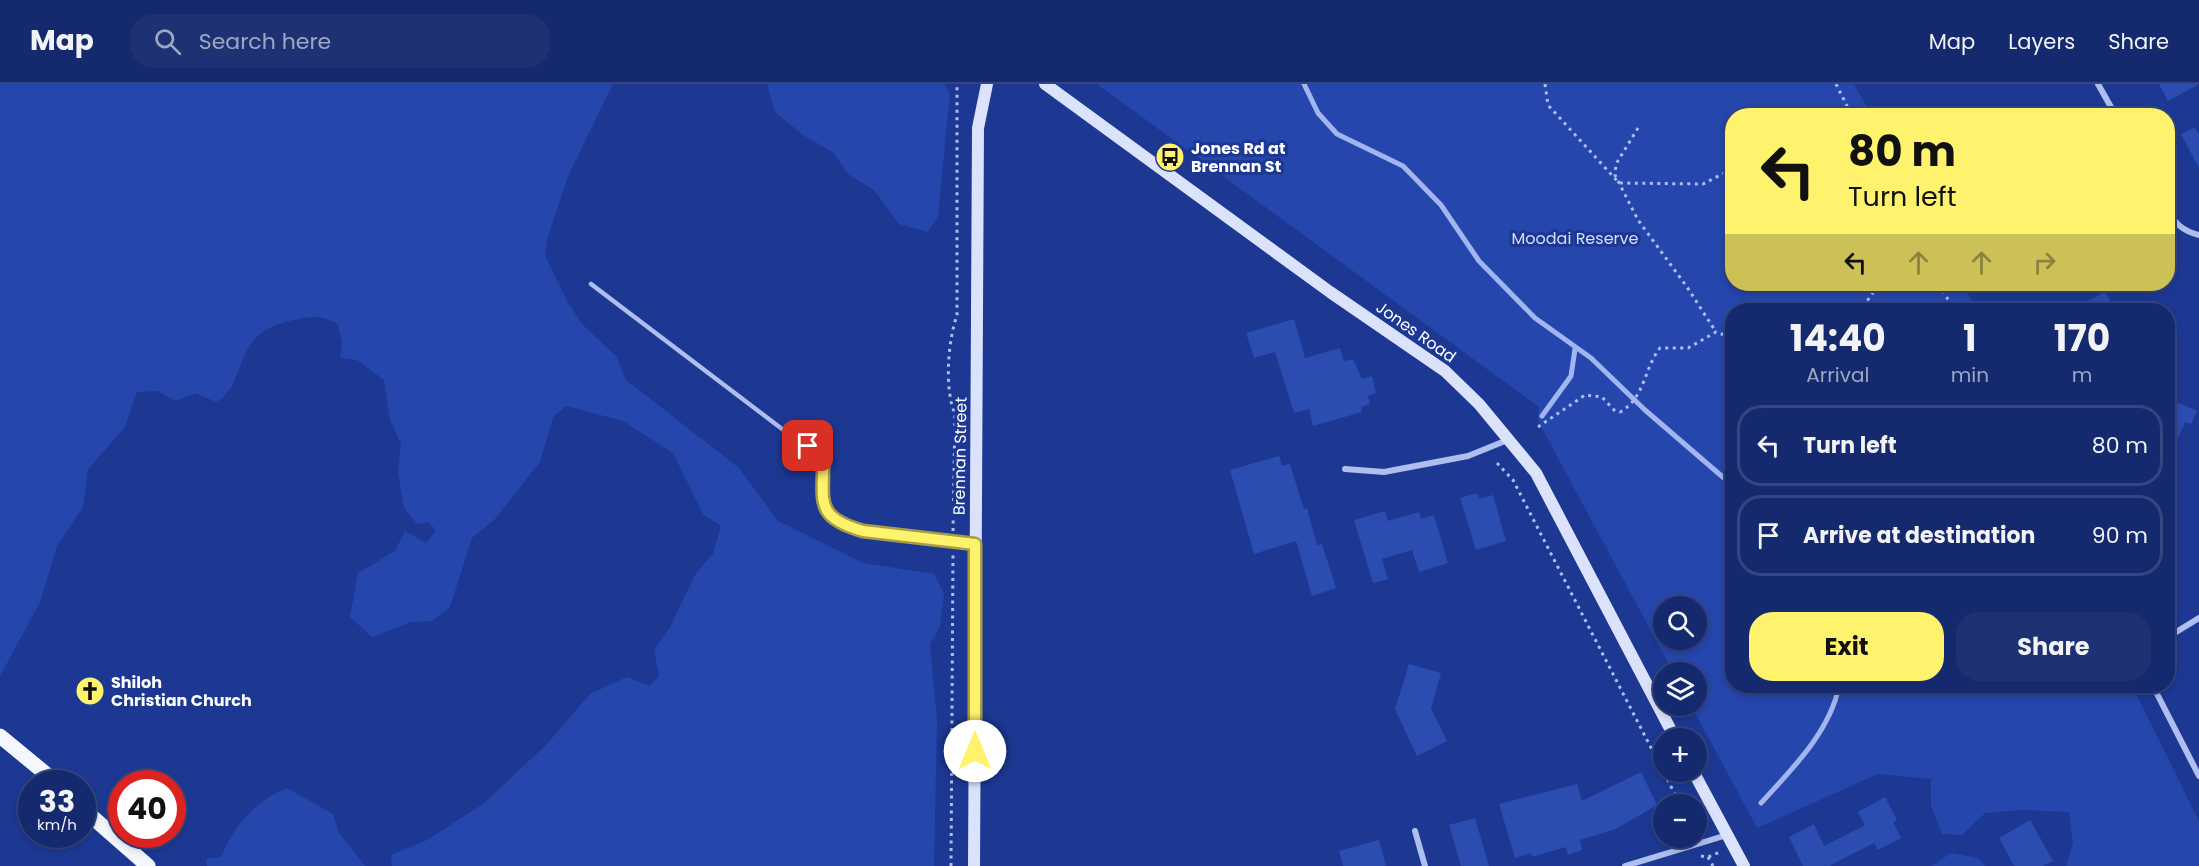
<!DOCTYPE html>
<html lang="en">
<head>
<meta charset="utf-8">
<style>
  :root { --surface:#152a6e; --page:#1e3273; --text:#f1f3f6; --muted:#9da7c2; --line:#344681; --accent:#fff26c }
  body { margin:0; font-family:Poppins,sans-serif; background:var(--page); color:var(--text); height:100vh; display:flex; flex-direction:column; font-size:22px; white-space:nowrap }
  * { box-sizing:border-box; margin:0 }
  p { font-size:20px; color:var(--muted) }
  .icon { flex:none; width:33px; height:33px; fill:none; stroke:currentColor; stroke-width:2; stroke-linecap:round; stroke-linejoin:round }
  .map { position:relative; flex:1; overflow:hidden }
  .details { position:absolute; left:1725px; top:219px; width:450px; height:390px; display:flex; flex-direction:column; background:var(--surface); border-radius:24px; box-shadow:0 3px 9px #0003,0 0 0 2px var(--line) }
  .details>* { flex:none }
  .guide { position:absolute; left:1725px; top:24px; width:450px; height:183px; border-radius:24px; box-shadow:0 3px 9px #0003,0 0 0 2px var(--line); background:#fff26c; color:#111; overflow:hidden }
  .fabs { position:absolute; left:1653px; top:512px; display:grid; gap:12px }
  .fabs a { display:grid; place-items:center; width:54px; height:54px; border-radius:50%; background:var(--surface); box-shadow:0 3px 9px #0003,0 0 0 2px var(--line); font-size:30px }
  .speed { position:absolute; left:18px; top:686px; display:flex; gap:12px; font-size:30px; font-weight:700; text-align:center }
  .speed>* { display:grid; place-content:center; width:78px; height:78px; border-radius:50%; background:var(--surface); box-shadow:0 3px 9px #0003,0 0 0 2px var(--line); line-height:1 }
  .speed small { font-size:15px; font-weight:400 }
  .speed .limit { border:9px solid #d22; background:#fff; color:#111 }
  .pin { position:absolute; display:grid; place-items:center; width:51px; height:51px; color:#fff; margin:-26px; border-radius:12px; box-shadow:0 3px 9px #0006 }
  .me { position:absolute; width:66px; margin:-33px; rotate:0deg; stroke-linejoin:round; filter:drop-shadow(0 0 4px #0008) }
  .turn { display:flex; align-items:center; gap:21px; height:126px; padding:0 24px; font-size:27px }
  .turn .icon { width:78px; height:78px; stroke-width:2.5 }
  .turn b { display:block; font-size:42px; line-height:51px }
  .lanes { display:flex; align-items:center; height:57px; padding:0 24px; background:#0003; justify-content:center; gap:30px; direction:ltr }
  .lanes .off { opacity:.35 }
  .eta { display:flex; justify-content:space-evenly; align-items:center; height:102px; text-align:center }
  .eta b { font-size:36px; font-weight:700; line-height:42px }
  .action { display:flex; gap:12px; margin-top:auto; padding:12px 24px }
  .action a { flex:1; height:69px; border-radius:24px; background:var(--accent); color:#111; font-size:24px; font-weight:700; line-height:69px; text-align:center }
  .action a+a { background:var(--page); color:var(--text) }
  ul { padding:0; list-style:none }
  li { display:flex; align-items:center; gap:18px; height:81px; margin:0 12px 9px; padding:0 12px; border:3px solid var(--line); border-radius:24px }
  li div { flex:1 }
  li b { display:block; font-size:22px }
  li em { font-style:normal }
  header { display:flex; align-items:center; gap:36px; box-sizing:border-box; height:84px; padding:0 30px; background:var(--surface); border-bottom:2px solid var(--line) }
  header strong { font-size:28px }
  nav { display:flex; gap:33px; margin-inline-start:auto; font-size:21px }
  .search { width:420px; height:54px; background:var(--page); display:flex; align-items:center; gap:15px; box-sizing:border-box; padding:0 21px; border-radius:24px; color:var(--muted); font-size:22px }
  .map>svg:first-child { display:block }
</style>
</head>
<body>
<header>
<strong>Map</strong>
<div class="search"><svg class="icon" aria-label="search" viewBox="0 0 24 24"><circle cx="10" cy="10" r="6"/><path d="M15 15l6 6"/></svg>Search here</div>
<nav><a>Map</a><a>Layers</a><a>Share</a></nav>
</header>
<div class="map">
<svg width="2199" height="782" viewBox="0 0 2199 782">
  <rect width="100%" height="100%" fill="#1c3893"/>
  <g fill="#2546ac" fill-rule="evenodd">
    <path d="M0,0H613L569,90L548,152L545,172L568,219L583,241L616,272L626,296L739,384L778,437L863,479L934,490L944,509L940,542L930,560L937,637L934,782H392L391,771L427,756L483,720L546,661L590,610L627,593L650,602L659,591L654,566L670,543L696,489L713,470L721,442L703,430L673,369L623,337L566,322L553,333L540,378L495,435L472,454L450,523L432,537L411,538L372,553L350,533L358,489L395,467L405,447L426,459L436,447L429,438L417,440L404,424L398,387L401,360L390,336L384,296L357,276L340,274L342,260L338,240C320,231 313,232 294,236C228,248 250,300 216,318L195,309L176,317L157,307L137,308L125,343L88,385L83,423L57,462L40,518L0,592Z"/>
    <polygon points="767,0 944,0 950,9 938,132 928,148 899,140 874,106 848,90 834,69 803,51 775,28"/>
    <path d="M1097,0H1854L1871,31L1732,32V200H1962L1977,226H1732V602H2132L2199,737V782H2066L2073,759L2069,728L2020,726L1985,729L1962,751L1942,750L1931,722V695L1878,690L1757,744L1691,621H1696V588H1673L1538,337L1539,323ZM1664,522H1696V555H1664Z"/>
    <path d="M287,704L333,730L339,749L365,782H207L206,775L221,773C234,741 255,717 287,704Z"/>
    <polygon points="1951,769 1978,774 1985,782 1932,782"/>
  </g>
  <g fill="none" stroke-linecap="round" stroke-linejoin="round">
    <g stroke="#a1b6f1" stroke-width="5">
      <polyline points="1304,0 1318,29 1337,50 1403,82 1441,121 1479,177 1535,234 1591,274 1645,326 1732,401"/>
      <polyline points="1542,332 1571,292 1575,265"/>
      <path d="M1761,719C1791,686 1830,648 1839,602"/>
    </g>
  </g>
  <g fill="#2b4cb1">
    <polygon points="2159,0 2199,0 2168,17"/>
    <polygon points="2195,43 2199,50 2199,84 2181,50"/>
    <polygon points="2105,208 2115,226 2071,226"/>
    <polygon points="1294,235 1305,274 1340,264 1344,277 1353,275 1362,295 1372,292 1376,309 1368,312 1370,320 1361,323 1362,328 1313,342 1309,325 1294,329 1275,268 1254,274 1246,249"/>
    <polygon points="2168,314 2197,327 2191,340 2185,338 2168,378"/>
    <polygon points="1279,372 1282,382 1290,380 1304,425 1307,424 1317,461 1322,460 1336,504 1312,512 1296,457 1254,470 1230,386"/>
    <polygon points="1477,409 1479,415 1493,411 1506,457 1476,466 1460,414"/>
    <polygon points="1385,427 1388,437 1419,428 1421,435 1434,431 1448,479 1419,488 1412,466 1382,475 1388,495 1373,499 1354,436"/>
    <polygon points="1409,580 1441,589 1431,625 1447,657 1417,672 1395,625"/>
    <polygon points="1641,688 1657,721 1616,745 1580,756 1582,766 1568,771 1566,763 1532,773 1531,769 1515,774 1499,720 1577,700 1582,717"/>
    <polygon points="1885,713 1897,736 1893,738 1901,754 1878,766 1874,759 1829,782 1803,782 1789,753 1814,740 1824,762 1865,741 1858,728"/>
    <polygon points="1475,734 1489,782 1461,782 1449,741"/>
    <polygon points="2030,736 2053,777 2043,782 2014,782 1999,754"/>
    <polygon points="1379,756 1386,782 1343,782 1339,767"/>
  </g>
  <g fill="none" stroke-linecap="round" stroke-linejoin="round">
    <g stroke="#aebeef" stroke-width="3" stroke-dasharray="3 4.5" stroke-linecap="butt">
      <polyline points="1545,0 1548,21 1619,99 1703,100 1732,85"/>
      <polyline points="1836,0 1852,32"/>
      <polyline points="1638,44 1616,80 1615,91 1638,136 1687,203 1716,248"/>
      <polyline points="1939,200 1954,226"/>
      <polyline points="1856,226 1865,220 1879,200"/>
      <path d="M1538,343L1585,311L1602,313L1614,326L1620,328C1645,314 1644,284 1660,264H1688L1716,248L1722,250L1732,263"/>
      <polyline points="1497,379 1513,396 1680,720"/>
      <path d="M953,447L955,330C944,304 948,257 957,231V0"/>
      <polyline points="1701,772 1708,773 1720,768"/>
      <polyline points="1708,773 1713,782"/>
      <polyline points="951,782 953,469"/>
    </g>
    <path stroke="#aebeef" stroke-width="4.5" d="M591,200L823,376C823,390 816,409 823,421C843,456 938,455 975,460"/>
    <g stroke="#aebeef" stroke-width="6">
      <polyline points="2098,0 2116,32"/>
      <path d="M2168,126C2175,140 2183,147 2199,151"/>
      <polyline points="1345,385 1384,388 1468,372 1510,355"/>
      <polyline points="2168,553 2199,534"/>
      <polyline points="2153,602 2199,692"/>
      <polyline points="1415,747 1425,782"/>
      <polyline points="1625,782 1727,751"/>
    </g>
    <g stroke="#dbe2fb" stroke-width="12">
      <polyline points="1045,0 1330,208 1445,287 1479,320 1536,389 1675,654"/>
      <polyline points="1693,687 1744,782"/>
      <polyline points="974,782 978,44 987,0"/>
    </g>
    <g stroke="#f5f7ff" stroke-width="15">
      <polyline points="0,652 57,699"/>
      <polyline points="82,724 148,782"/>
    </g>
  </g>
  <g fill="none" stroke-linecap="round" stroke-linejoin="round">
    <g stroke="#a69d46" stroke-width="15">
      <path id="route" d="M808,362L823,376C824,416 813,433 863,447L975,460V667"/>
    </g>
    <use href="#route" stroke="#fff26c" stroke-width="10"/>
  </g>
  <defs>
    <g id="bus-disc" transform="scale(1.5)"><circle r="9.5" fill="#fff26c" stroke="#1c3893"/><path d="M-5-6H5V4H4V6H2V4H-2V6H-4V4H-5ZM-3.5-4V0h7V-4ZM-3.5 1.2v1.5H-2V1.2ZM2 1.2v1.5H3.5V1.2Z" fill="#111"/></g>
    <g id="church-disc" transform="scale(1.5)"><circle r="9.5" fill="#fff26c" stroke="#1c3893"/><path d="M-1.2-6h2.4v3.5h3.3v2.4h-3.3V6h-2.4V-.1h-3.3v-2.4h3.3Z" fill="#111"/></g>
  </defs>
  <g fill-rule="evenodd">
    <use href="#bus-disc" x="1170" y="73"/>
    <use href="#church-disc" x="90" y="607"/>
  </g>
  <g text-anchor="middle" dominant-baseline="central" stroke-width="6" stroke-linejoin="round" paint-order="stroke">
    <g font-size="16" font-weight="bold" fill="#fff" stroke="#1c3893" text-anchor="start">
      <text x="1191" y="64">Jones Rd at<tspan x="1191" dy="18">Brennan St</tspan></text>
      <text x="111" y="598">Shiloh<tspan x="111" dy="18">Christian Church</tspan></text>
    </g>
    <g font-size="16" fill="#d4defa" stroke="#1c3893">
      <text x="1575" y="154">Moodai Reserve</text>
    </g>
    <g font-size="16" fill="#fff" stroke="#1c3893">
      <text transform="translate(1416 248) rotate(35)">Jones Road</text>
      <text transform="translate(960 372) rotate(-89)">Brennan Street</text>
    </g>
  </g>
</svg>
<div class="fabs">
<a><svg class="icon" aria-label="search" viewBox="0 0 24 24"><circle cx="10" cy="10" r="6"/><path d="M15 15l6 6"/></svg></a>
<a><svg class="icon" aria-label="layers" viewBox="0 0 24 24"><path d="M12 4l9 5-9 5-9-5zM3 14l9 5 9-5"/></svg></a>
<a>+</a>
<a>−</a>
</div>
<div class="speed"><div>33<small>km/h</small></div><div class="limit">40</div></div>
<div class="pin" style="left:808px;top:362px;background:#d93025"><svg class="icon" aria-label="arrive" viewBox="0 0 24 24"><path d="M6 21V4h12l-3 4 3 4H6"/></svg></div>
<svg class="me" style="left:975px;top:667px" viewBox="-20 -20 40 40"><circle r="19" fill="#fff"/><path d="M0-13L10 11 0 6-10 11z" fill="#fff26c"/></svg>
<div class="guide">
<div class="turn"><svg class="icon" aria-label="left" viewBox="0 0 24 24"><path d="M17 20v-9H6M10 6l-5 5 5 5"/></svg><div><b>80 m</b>Turn left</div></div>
<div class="lanes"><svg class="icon" aria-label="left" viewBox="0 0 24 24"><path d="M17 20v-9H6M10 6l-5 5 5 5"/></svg><svg class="icon off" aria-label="ahead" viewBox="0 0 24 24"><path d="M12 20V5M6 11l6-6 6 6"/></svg><svg class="icon off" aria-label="ahead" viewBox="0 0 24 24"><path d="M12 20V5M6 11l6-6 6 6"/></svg><svg class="icon off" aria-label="right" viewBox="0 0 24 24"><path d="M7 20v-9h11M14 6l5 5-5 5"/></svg></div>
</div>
<section class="details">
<div class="eta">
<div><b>14:40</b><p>Arrival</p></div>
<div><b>1</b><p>min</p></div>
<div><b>170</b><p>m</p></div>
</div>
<ul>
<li><svg class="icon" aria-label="left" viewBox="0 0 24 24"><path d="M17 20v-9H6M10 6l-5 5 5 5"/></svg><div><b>Turn left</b></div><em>80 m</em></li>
<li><svg class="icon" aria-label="arrive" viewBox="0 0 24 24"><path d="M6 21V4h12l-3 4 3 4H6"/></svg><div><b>Arrive at destination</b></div><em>90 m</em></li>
</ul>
<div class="action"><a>Exit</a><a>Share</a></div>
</section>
</div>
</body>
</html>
